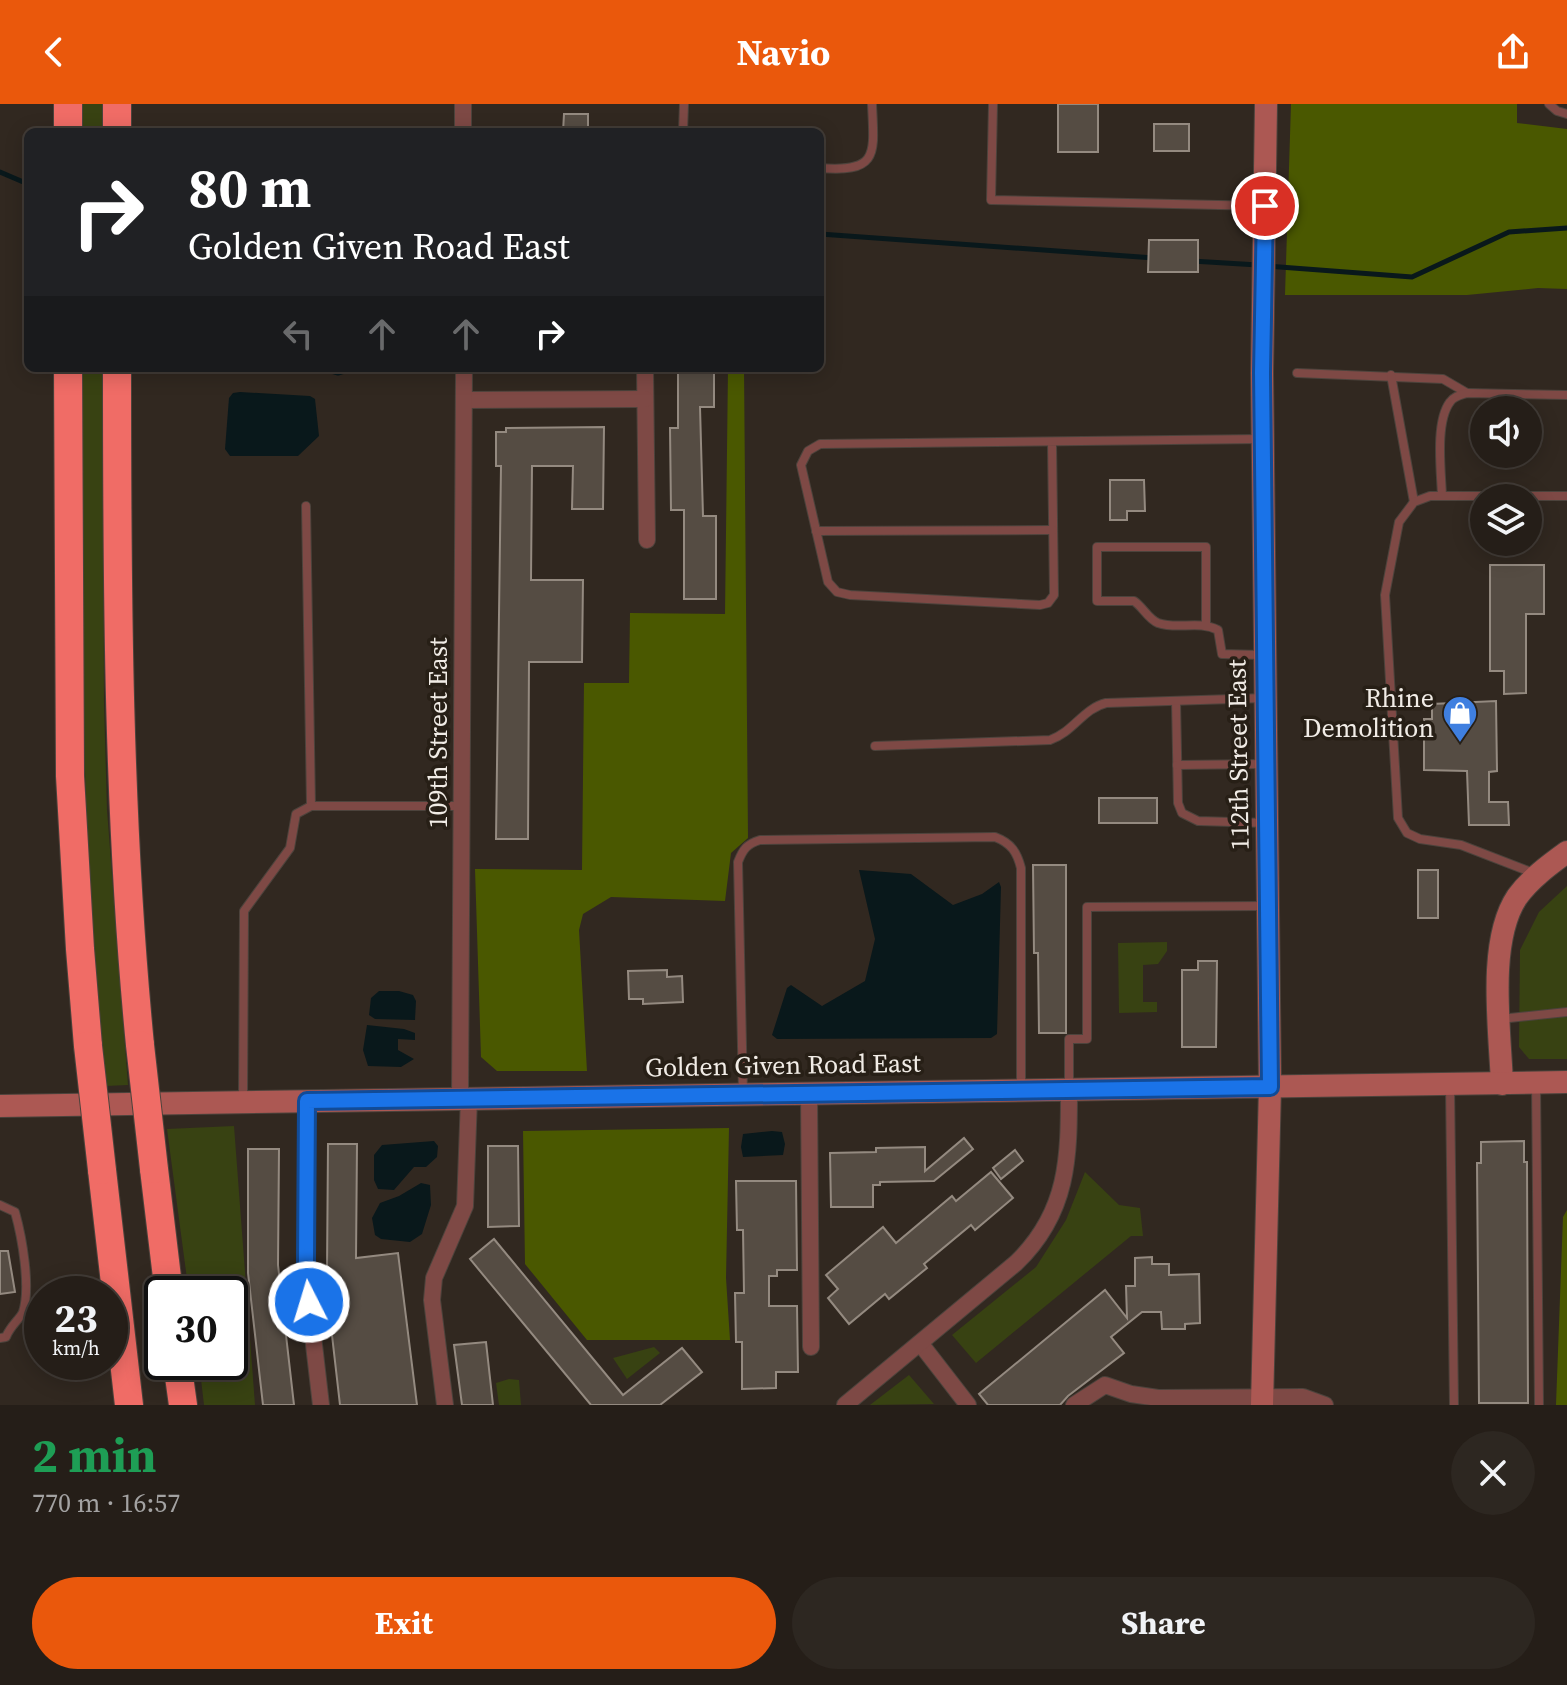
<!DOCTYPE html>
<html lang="en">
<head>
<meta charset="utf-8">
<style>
  :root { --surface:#251e18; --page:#2d2721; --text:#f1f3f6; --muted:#a3a2a2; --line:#423c37; --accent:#ea580c }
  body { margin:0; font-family:"Source Serif 4",serif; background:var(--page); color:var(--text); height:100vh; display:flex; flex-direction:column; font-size:30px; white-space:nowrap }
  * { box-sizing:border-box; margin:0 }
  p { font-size:26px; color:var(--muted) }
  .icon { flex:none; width:44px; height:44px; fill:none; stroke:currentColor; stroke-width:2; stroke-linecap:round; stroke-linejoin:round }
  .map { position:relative; height:1301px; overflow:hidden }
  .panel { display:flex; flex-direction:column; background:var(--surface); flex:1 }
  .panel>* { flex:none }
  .guide { position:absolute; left:24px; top:24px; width:800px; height:244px; border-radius:12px; box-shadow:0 4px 20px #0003,0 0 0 2px var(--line); background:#202124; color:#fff; overflow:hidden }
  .tools { position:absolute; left:1470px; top:292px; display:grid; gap:16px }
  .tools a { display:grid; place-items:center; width:72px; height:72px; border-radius:50%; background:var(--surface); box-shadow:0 4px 20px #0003,0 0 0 2px var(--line); font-size:40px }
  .speed { position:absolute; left:24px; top:1172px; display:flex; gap:16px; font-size:40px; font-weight:700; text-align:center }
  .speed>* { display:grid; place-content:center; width:104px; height:104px; border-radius:50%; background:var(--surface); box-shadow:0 4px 20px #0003,0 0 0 2px var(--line); line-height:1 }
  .speed small { font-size:20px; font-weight:400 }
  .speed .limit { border:4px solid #111; border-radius:12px; background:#fff; color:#111 }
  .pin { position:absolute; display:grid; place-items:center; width:68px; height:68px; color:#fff; margin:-34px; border:4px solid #fff; border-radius:50%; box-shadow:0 2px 8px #0007 }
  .me { position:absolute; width:88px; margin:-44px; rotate:355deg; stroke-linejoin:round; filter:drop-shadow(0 0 6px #0008) }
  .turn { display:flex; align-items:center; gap:28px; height:168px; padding:0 32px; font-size:36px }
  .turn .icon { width:104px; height:104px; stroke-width:2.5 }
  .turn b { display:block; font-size:56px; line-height:68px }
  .lanes { display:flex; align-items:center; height:76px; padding:0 32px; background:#0003; justify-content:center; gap:40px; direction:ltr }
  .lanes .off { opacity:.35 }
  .round { display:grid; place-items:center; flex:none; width:84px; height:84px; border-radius:42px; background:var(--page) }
  .headline { display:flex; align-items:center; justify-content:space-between; height:136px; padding:0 32px }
  h1 { font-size:48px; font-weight:700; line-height:60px; color:#1e9e55 }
  .primary-button { display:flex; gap:16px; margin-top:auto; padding:16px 32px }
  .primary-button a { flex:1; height:92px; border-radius:48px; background:var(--accent); color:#fff; font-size:32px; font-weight:700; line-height:92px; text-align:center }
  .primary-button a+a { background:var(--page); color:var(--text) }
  header { display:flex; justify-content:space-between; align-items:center; height:104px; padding:0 32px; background:var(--accent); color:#fff; font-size:36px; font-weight:700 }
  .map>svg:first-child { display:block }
</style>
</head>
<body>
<header><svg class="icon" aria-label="back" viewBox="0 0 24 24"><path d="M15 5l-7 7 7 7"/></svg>Navio<svg class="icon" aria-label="share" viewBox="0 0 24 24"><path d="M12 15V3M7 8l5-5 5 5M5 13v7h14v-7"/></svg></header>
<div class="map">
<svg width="1567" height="1301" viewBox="0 0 1567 1301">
  <rect width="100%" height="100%" fill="#312820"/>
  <g fill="#384212">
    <polygon points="83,0 102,0 103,28 83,28"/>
    <path d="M83,264H103L104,599L107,706L128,981L106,982C78,744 83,503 83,264Z"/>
    <polygon points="1567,782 1567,955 1529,955 1519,943 1520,846 1539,808"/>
    <polygon points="1167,838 1167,847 1158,860 1143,861 1143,898 1157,898 1157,908 1119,909 1118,839"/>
    <polygon points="234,1022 255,1301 204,1301 199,1258 230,1258 230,1190 189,1190 167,1025"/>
    <polygon points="1085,1068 1119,1101 1140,1104 1143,1132 1131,1132 976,1259 952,1231 1036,1163 1066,1116"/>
    <polygon points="654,1243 660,1249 627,1275 613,1254"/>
    <polygon points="909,1271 934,1300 870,1301"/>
    <polygon points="509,1275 519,1276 521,1301 499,1301 496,1279"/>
  </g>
  <g fill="#4a5800">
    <polygon points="1291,0 1517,0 1517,19 1567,25 1567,185 1538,184 1467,191 1285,191"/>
    <polygon points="728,264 744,264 748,734 731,749 725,797 611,793 583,810 579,826 587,967 497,967 481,953 475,765 582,766 584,579 629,579 630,509 725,510"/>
    <polygon points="729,1024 726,1174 730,1236 587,1236 525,1160 523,1027"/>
    <polygon points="1567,1106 1567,1301 1556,1301 1563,1113"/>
  </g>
  <g fill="#09181b">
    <polygon points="240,288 310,292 315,295 319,332 298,352 230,352 225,345 229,294 233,289"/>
    <polygon points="859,766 911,770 953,801 982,790 999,778 1001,783 997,930 991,934 777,935 772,931 787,884 791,881 822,902 865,877 875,835"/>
    <polygon points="379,887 399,887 413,891 416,897 415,916 375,915 369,911 371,894"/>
    <polygon points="367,921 404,925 415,929 415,936 398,935 398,946 414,955 401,963 368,962 363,946"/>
    <polygon points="772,1027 782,1028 785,1040 783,1051 743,1053 741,1043 743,1030"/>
    <polygon points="434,1037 438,1042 437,1053 426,1063 414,1063 394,1086 378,1085 374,1076 374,1051 382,1041"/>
    <polygon points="421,1079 430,1081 431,1101 422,1130 410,1138 381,1135 375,1131 372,1114 380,1099 399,1092"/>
  </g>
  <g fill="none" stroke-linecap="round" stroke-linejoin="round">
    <g stroke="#09181b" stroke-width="5">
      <polyline points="0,68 28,80"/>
      <polyline points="820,130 1154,154"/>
      <polyline points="1192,157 1258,161"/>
      <polyline points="1268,162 1412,173 1509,128 1567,124"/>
      <polyline points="321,264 338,269 354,264"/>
    </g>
  </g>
  <g fill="#554c43" stroke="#948a80" stroke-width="2">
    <rect x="1058" y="0" width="40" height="48"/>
    <polygon points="564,10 588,10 588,28 563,28"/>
    <rect x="1154" y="20" width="35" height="27"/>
    <polygon points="1149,136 1198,136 1198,168 1148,168"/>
    <polygon points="678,264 714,264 714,303 700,303 703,412 716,412 716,495 684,495 684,406 671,406 670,324 678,324"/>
    <polygon points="604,323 603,405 572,405 573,362 532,362 531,476 583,476 582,558 529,558 528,735 496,735 501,362 496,362 496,328 506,328 506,324"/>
    <polygon points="1110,376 1144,376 1145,407 1127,407 1127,416 1110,416"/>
    <polygon points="1490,461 1544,461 1544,510 1526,510 1526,589 1504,590 1504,567 1490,567"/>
    <polygon points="1496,597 1497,667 1489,668 1489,698 1508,698 1509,721 1469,721 1467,667 1424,666 1424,615 1432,615 1432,600"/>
    <rect x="1099" y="694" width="58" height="25"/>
    <polygon points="1033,761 1066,761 1066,929 1039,929 1038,849 1034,849"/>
    <rect x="1418" y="766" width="20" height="48"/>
    <polygon points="1198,857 1217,857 1216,943 1182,943 1182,866 1198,866"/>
    <polygon points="667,866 667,873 682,872 683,898 643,900 643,895 629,895 628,867"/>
    <polygon points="964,1034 973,1045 934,1077 880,1078 880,1081 873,1081 873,1103 831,1103 830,1049 876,1048 876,1044 925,1043 925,1067"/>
    <polygon points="1524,1037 1524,1058 1527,1058 1528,1299 1479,1299 1477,1059 1481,1059 1481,1038"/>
    <polygon points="328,1040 357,1040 356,1154 398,1149 417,1301 340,1301 325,1170 327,1169"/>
    <polygon points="488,1042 518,1042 519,1122 488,1123"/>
    <polygon points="248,1045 279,1045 278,1161 294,1301 263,1301 248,1169"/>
    <polygon points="1015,1046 1023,1057 1001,1075 993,1064"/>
    <polygon points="991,1068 1013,1094 975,1126 971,1121 924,1160 927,1164 889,1195 885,1190 849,1220 828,1194 838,1185 826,1171 883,1123 896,1139 952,1092 956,1097"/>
    <polygon points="736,1077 796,1077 797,1166 777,1166 777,1172 769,1172 769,1202 797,1202 798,1268 776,1268 776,1284 742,1285 742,1238 736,1238 735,1189 744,1189 743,1126 737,1126"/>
    <polygon points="494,1135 623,1291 682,1244 702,1268 660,1301 591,1301 470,1155"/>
    <polygon points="0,1147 8,1147 15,1188 0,1190"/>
    <polygon points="1152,1153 1152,1160 1169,1160 1169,1171 1199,1170 1200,1219 1185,1220 1185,1225 1162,1225 1161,1208 1142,1208 1111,1233 1124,1249 1068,1292 1060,1301 988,1301 979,1290 1105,1186 1127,1214 1126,1182 1135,1182 1135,1154"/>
    <polygon points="486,1238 493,1301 462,1301 454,1241"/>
  </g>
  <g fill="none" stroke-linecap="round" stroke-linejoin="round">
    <g stroke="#4c433c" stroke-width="10">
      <g id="lane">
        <polyline points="993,0 991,96 1264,102"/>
        <polyline points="1549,0 1557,7 1567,10"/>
        <polyline points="683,28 684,0"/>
        <path d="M820,64C880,69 874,49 872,0"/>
        <polyline points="1297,269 1443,275 1467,289"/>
        <polyline points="1391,271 1414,398"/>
        <polyline points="1052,338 1054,491 1048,499 1040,501 850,491 837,488 828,478 801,361 808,347 820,340 1261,335"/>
        <path d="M1442,392C1441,366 1435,318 1450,298C1454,292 1461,291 1467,289L1567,291"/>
        <polyline points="306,402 311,702"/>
        <polyline points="816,427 1053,426"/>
        <path d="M1206,520V443H1097V497H1134C1143,503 1148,515 1158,519C1178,526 1198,516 1218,526L1222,550L1261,551"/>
        <polyline points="1176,597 1178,699 1182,709 1198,717 1266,719"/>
        <path d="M875,642L1050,636C1072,629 1084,604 1106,599L1264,594"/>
        <polyline points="1177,661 1265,660"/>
        <polyline points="1536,770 1461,741 1420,735 1407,729 1398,714 1385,491 1399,418 1414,398 1430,392 1567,392"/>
        <polyline points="1500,915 1567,908"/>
        <polyline points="1536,979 1539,1301"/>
        <polyline points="1450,982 1454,1301"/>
        <polyline points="1069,984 1069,935 1087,935 1087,803 1267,802"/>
        <path d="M743,988L738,758C743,745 747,740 760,736L995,733C1011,739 1017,748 1021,764V985"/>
        <polyline points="243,998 244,807 290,744 296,710 311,702 461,702"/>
        <path d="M0,1101L15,1108C22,1133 31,1183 23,1208C20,1215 10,1222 6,1233L0,1234"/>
      </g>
    </g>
    <g stroke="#4c433c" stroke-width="18">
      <g id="street">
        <polyline points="463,0 463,28"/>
        <polyline points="645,264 647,436"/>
        <polyline points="464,296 645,295"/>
        <polyline points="809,989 811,1243"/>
        <polyline points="460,995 464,264"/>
        <polyline points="307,997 306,1172 321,1301"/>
        <polyline points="920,1239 968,1301"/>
        <polyline points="445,1301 432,1196 434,1174 465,1102 469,994"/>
        <path d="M845,1301L1016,1159C1069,1108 1069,1053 1069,985"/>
        <polyline points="1074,1301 1105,1281 1131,1290 1158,1294 1303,1293 1325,1301"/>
      </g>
    </g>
    <g stroke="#4c433c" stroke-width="24">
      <g id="secondary">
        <path d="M1502,980C1500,926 1487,838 1517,793C1530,775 1549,761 1567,748"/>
        <polyline points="0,1002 1567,978"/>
        <polyline points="1262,1301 1270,983 1262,269 1266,0"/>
      </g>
    </g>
    <g stroke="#4c433c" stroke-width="30">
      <g id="highway">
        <polyline points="68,0 68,28"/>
        <polyline points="117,28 117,0"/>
        <polyline points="68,264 70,672 80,845 88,942"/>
        <path d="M117,264C117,491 118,716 140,941"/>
        <polyline points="154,1065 169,1190"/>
        <polyline points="102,1066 129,1301"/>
        <polyline points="177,1258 183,1301"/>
      </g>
    </g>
    <use href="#lane" stroke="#7e4945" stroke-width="8"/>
    <use href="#street" stroke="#7e4945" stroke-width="16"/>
    <use href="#secondary" stroke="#ac5853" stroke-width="22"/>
    <use href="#highway" stroke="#f06c66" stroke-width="28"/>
    <g stroke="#4c433c" stroke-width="30" stroke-linecap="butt">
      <g id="highway-bridge">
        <polyline points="140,941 154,1065"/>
        <polyline points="88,942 102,1066"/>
      </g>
    </g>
    <use href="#highway-bridge" stroke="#f06c66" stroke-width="28"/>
  </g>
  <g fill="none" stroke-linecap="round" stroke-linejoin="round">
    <g stroke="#114b97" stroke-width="20">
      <polyline id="route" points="309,1198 306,1157 307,997 1270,983 1262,269 1265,102"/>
    </g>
    <use href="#route" stroke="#1a73e8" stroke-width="14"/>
  </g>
  <defs>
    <g id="shop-pin" transform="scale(1.8)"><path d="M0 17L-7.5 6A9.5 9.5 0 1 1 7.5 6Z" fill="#3f7fe0" stroke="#271f16"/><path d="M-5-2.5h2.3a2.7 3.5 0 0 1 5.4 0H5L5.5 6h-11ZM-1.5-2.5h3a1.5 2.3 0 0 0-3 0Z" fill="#fff"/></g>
  </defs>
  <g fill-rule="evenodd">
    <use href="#shop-pin" x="1460" y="609"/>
  </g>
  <g text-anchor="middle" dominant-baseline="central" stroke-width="7" stroke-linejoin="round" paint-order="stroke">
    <g font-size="26" fill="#f1ece6" stroke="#271f16" text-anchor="end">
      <text x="1434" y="594">Rhine<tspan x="1434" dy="30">Demolition</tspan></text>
    </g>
    <g font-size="26" fill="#f1ece6" stroke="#271f16">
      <text transform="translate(438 629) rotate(-90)">109th Street East</text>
      <text transform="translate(1238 651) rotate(-91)">112th Street East</text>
      <text transform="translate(783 961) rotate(-1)">Golden Given Road East</text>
    </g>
  </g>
</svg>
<div class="tools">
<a><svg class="icon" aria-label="sound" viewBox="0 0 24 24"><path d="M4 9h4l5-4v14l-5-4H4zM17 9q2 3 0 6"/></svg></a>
<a><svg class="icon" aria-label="layers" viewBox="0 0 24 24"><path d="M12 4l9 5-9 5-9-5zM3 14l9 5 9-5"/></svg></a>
</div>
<div class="speed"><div>23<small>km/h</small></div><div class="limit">30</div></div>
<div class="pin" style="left:1265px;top:102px;background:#d93025"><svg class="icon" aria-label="arrive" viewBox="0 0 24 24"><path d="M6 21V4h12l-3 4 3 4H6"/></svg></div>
<svg class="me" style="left:309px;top:1198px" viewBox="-20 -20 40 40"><circle r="17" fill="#1a73e8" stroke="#fff" stroke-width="3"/><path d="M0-11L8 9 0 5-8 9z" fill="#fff"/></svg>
<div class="guide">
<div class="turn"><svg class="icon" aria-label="right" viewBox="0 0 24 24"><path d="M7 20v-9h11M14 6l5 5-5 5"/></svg><div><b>80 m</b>Golden Given Road East</div></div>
<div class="lanes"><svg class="icon off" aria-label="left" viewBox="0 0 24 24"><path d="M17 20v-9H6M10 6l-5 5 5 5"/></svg><svg class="icon off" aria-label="ahead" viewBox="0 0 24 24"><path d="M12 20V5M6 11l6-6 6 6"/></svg><svg class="icon off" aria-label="ahead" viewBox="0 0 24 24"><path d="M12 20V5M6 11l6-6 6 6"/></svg><svg class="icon" aria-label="right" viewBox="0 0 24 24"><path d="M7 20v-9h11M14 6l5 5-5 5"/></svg></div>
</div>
</div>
<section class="panel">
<div class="headline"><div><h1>2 min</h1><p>770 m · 16:57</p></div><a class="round"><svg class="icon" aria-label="close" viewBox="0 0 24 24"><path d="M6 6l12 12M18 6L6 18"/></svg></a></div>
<div class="primary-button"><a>Exit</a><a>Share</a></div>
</section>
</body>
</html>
